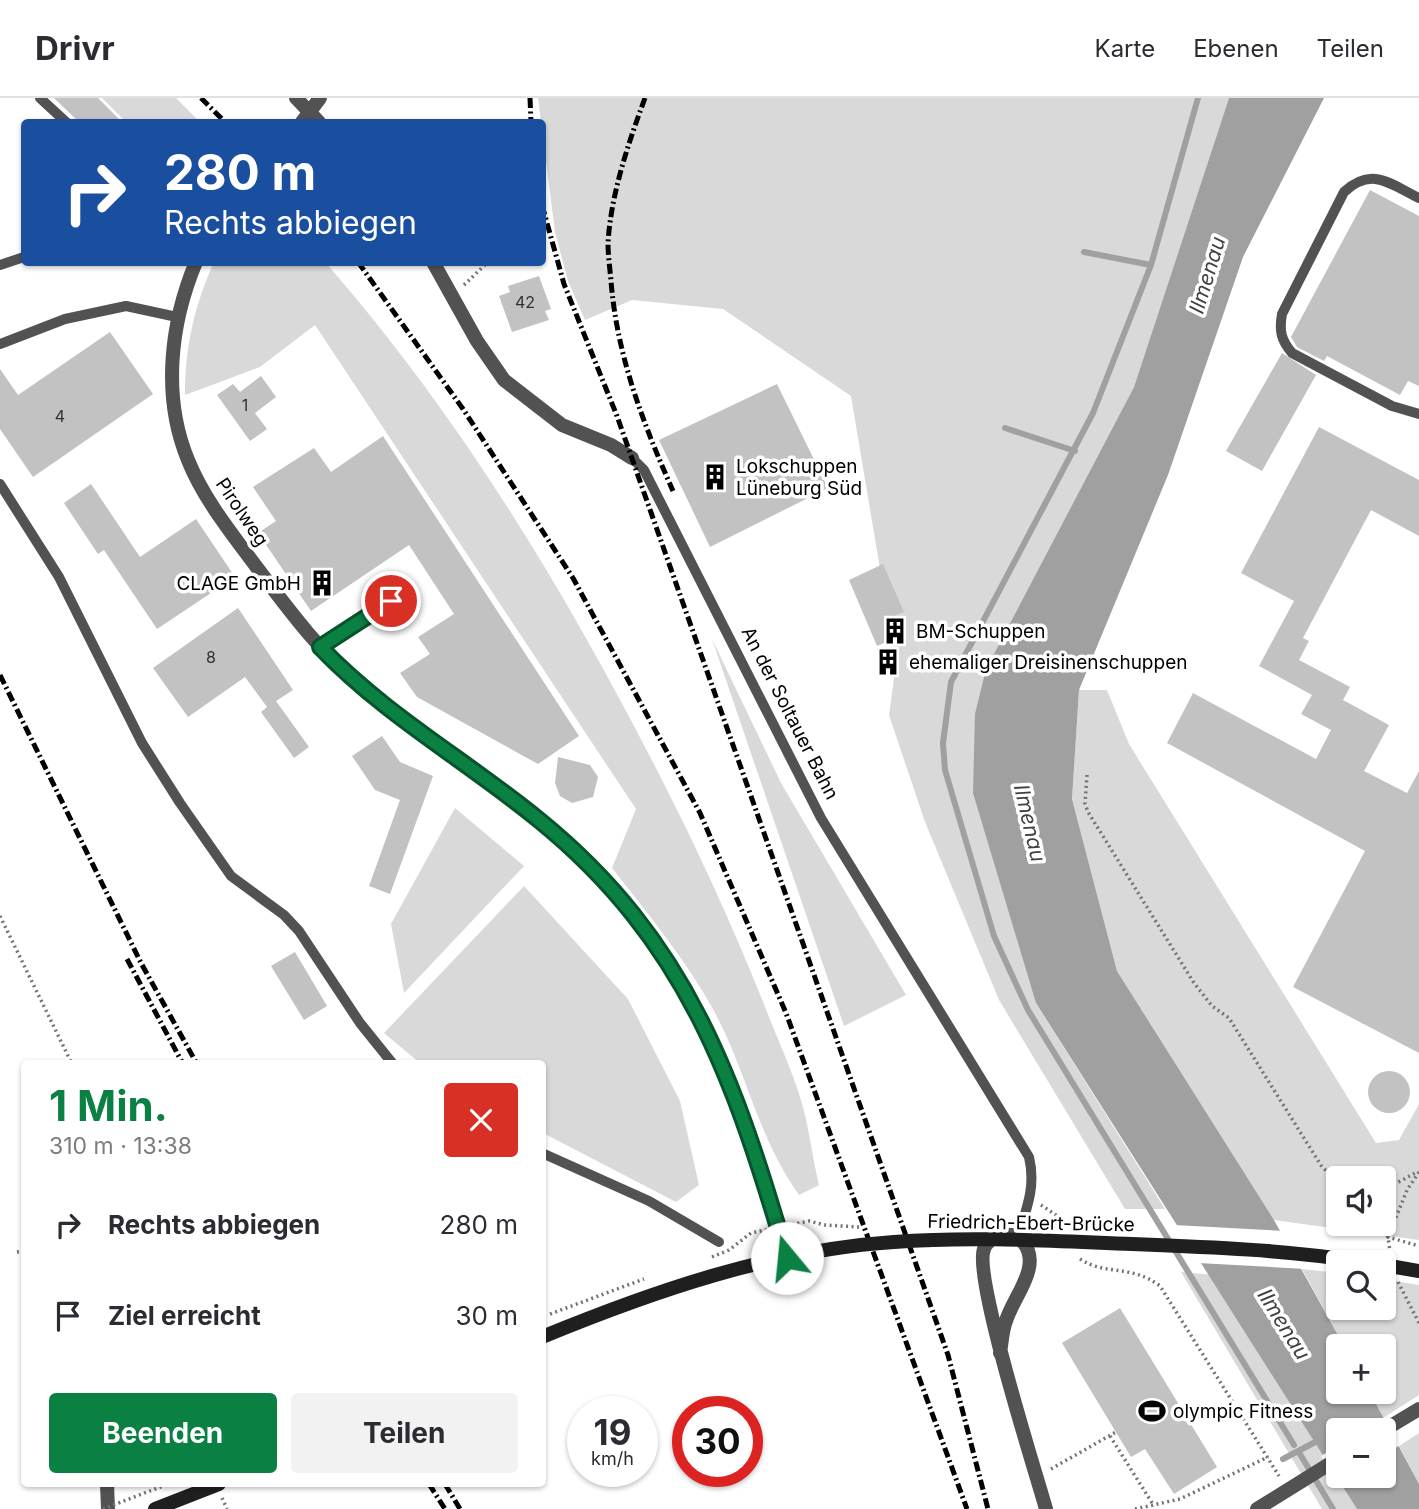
<!DOCTYPE html>
<html lang="de">
<head>
<meta charset="utf-8">
<style>
  :root { --surface:#fff; --page:#f2f2f3; --text:#2b2b33; --muted:#7c7c81; --line:#e1e1e2; --accent:#0b8043 }
  body { margin:0; font-family:Inter,sans-serif; background:var(--page); color:var(--text); height:100vh; display:flex; flex-direction:column; font-size:26px; white-space:nowrap }
  * { box-sizing:border-box; margin:0 }
  p { font-size:23px; color:var(--muted) }
  .icon { flex:none; width:38px; height:38px; fill:none; stroke:currentColor; stroke-width:2; stroke-linecap:round; stroke-linejoin:round }
  .map { position:relative; flex:1; overflow:hidden }
  .drawer { position:absolute; left:21px; top:962px; width:525px; height:427px; display:flex; flex-direction:column; background:var(--surface); border-radius:7px; box-shadow:0 2px 5px #0004 }
  .drawer>* { flex:none }
  .hud { position:absolute; left:21px; top:21px; width:525px; height:147px; border-radius:7px; box-shadow:0 2px 5px #0004; background:#1a4fa0; color:#fff; overflow:hidden }
  .buttons { position:absolute; left:1326px; top:1068px; display:grid; gap:14px }
  .buttons a { display:grid; place-items:center; width:70px; height:70px; border-radius:7px; background:var(--surface); box-shadow:0 2px 5px #0004; font-size:35px }
  .speed { position:absolute; left:567px; top:1298px; display:flex; gap:14px; font-size:35px; font-weight:700; text-align:center }
  .speed>* { display:grid; place-content:center; width:91px; height:91px; border-radius:50%; background:var(--surface); box-shadow:0 2px 5px #0004; line-height:1 }
  .speed small { font-size:18px; font-weight:400 }
  .speed .limit { border:10px solid #d22; background:#fff; color:#111 }
  .pin { position:absolute; display:grid; place-items:center; width:60px; height:60px; color:#fff; margin:-30px; border:4px solid #fff; border-radius:50%; box-shadow:0 2px 7px #0007 }
  .me { position:absolute; width:77px; margin:-38px; rotate:343deg; stroke-linejoin:round; filter:drop-shadow(0 0 5px #0008) }
  .turn { display:flex; align-items:center; gap:24px; height:147px; padding:0 28px; font-size:32px }
  .turn .icon { width:91px; height:91px; stroke-width:2.5 }
  .turn b { display:block; font-size:49px; line-height:60px }
  .round { display:grid; place-items:center; flex:none; width:74px; height:74px; border-radius:7px; background:var(--page) }
  .overview { display:flex; align-items:center; justify-content:space-between; height:119px; padding:0 28px }
  h1 { font-size:42px; font-weight:700; line-height:52px; color:var(--accent) }
  .button { display:flex; gap:14px; margin-top:auto; padding:14px 28px }
  .button a { flex:1; height:80px; border-radius:7px; background:var(--accent); color:#fff; font-size:28px; font-weight:700; line-height:80px; text-align:center }
  .button a+a { background:var(--page); color:var(--text) }
  ul { padding:0; list-style:none }
  li { display:flex; align-items:center; gap:21px; height:91px; padding:0 28px }
  li div { flex:1 }
  li b { display:block; font-size:26px }
  li em { font-style:normal }
  header { display:flex; align-items:center; gap:42px; box-sizing:border-box; height:98px; padding:0 35px; background:var(--surface); border-bottom:2px solid var(--line) }
  header strong { font-size:33px }
  nav { display:flex; gap:38px; margin-inline-start:auto; font-size:24px }
  .map>svg:first-child { display:block }
</style>
</head>
<body>
<header>
<strong>Drivr</strong>
<nav><a>Karte</a><a>Ebenen</a><a>Teilen</a></nav>
</header>
<div class="map">
<svg width="1419" height="1411" viewBox="0 0 1419 1411">
  <rect width="100%" height="100%" fill="#fff"/>
  <g fill="#d9d9d9" fill-rule="evenodd">
    <polygon points="102,0 176,0 200,24 126,24"/>
    <polygon points="538,0 1229,0 1134,289 986,571 1036,905 1165,1111 1125,1111 999,902 925,724 889,617 896,566 851,298 723,211 632,202 585,222 568,183 555,134"/>
    <path d="M214,164L326,165C461,320 564,491 658,674C700,756 738,839 771,924C781,949 792,973 800,999C809,1027 812,1058 819,1087L799,1097C757,1038 747,974 714,913C686,862 648,816 612,770L636,711L315,227L260,269L185,297C185,250 194,208 214,164Z"/>
    <polygon points="712,541 781,685 906,897 844,928"/>
    <path d="M1079,592H1107L1129,646L1376,1045L1399,1042L1419,1006V1142L1274,1122L1117,873L1072,701ZM1339,1080H1384V1125H1339Z"/>
    <polygon points="455,710 524,768 404,895 391,826"/>
    <polygon points="524,788 628,901 680,1003 699,1087 676,1104 543,1035 542,966 421,966 384,935"/>
    <polygon points="1302,1171 1339,1175 1339,1209 1384,1209 1384,1181 1419,1187 1419,1297 1383,1320 1369,1293 1384,1293 1384,1248 1344,1248"/>
    <polygon points="1181,1174 1216,1177 1359,1411 1322,1411"/>
    <polygon points="1419,1335 1419,1386 1399,1348"/>
  </g>
  <path fill="#a0a0a0" fill-rule="evenodd" d="M1229,0H1324L1243,159L1168,377L1079,592L1072,701L1117,873L1274,1122L1344,1248H1339V1293H1369L1419,1386V1411H1357L1036,905L973,695L975,616L986,571L1134,289ZM1339,1332H1384V1377H1339Z"/>
  <g fill="#fff">
    <polygon points="1174,1127 1285,1133 1306,1171 1198,1165"/>
    <polygon points="1386,1318 1402,1346 1384,1357 1384,1332 1363,1332"/>
    <polygon points="1339,1347 1339,1377 1353,1377 1338,1386 1321,1358"/>
  </g>
  <g fill="none" stroke-linecap="round" stroke-linejoin="round">
    <g stroke="#a0a0a0" stroke-width="6">
      <polyline points="1198,0 1151,167 1093,315 951,584 943,645 945,672 994,838 1028,912 1294,1347"/>
      <polyline points="1084,154 1151,167"/>
      <polyline points="1005,330 1075,353"/>
      <polyline points="1300,1356 1333,1411"/>
      <polyline points="1283,1361 1321,1341"/>
    </g>
  </g>
  <g fill="#c2c2c2">
    <polygon points="54,0 98,0 122,24 79,24"/>
    <polygon points="1370,92 1419,118 1419,288 1408,283 1400,297 1327,258 1324,263 1297,249 1291,239"/>
    <polygon points="539,178 551,211 545,213 549,222 512,234 499,198 510,194 508,188"/>
    <polygon points="110,234 153,296 33,379 0,331 0,271 18,297"/>
    <polygon points="1282,255 1316,277 1262,373 1226,353"/>
    <polygon points="261,278 276,299 255,315 267,331 250,343 217,297 233,286 240,294"/>
    <polygon points="777,286 828,390 710,449 659,342"/>
    <polygon points="1319,329 1419,382 1419,438 1371,412 1303,540 1309,543 1299,562 1350,589 1343,602 1389,627 1364,673 1407,695 1419,673 1419,955 1293,889 1365,753 1167,645 1193,595 1316,661 1331,632 1301,616 1312,597 1259,568 1294,503 1241,475"/>
    <polygon points="383,338 579,638 538,666 417,599 400,575 430,556 418,539 454,516 409,447 311,513 258,435 276,423 253,389 314,350 331,374"/>
    <polygon points="91,386 140,459 196,421 235,479 157,531 104,452 98,456 64,405"/>
    <polygon points="883,466 904,514 896,517 905,536 877,548 849,482"/>
    <polygon points="238,510 293,592 276,603 309,649 294,660 261,614 267,609 245,579 188,619 153,570"/>
    <polygon points="382,638 400,664 433,678 390,796 369,788 400,702 375,692 352,658"/>
    <polygon points="558,659 590,667 598,679 593,699 572,705 560,698 555,685"/>
    <polygon points="295,854 327,908 304,922 271,868"/>
    <circle cx="1389" cy="994" r="21"/>
    <polygon points="1120,1210 1217,1369 1174,1396 1145,1351 1131,1359 1062,1245"/>
  </g>
  <g fill="none" stroke-linecap="round" stroke-linejoin="round">
    <g stroke="#747474" stroke-width="3.5" stroke-dasharray="2 3.5" stroke-linecap="butt">
      <polyline points="464,187 488,164"/>
      <polyline points="1087,677 1085,706 1088,714 1194,885 1212,908 1229,920 1322,1069 1339,1085"/>
      <polyline points="0,818 72,966"/>
      <polyline points="1419,1074 1407,1092 1388,1139 1419,1148"/>
      <polyline points="1384,1092 1417,1074"/>
      <polyline points="1041,1107 1056,1117 1058,1127"/>
      <polyline points="1376,1125 1388,1139 1390,1153"/>
      <polyline points="17,1154 24,1153"/>
      <path d="M1080,1161C1106,1178 1131,1166 1160,1188L1279,1378"/>
      <polyline points="1398,1184 1419,1225"/>
      <polyline points="1110,1338 1154,1408"/>
      <polyline points="1051,1371 1116,1334"/>
      <polyline points="222,1400 227,1411"/>
      <polyline points="1135,1411 1180,1401 1268,1359"/>
    </g>
    <g stroke="#525252" stroke-width="10">
      <polyline points="40,0 66,24"/>
      <path d="M1419,100C1390,86 1372,68 1344,94L1282,216C1279,233 1281,242 1292,255L1392,308L1419,316"/>
      <polyline points="0,167 24,159"/>
      <polyline points="0,246 65,221 126,208 177,219"/>
      <path d="M632,360L644,372L821,720L1029,1059C1036,1088 1027,1110 1018,1138"/>
      <polyline points="0,386 59,479 142,645 180,705 231,778 284,817 299,833 360,925 393,966"/>
      <polyline points="320,549 391,503"/>
      <polyline points="542,1055 649,1103 719,1144"/>
    </g>
    <g stroke="#525252" stroke-width="14">
      <polyline points="296,0 319,24"/>
      <polyline points="302,24 320,0"/>
      <path d="M196,164C170,226 162,299 188,362C204,402 233,437 258,471C289,512 319,553 359,586C444,659 546,714 621,800C709,902 750,1033 787,1160"/>
      <polyline points="433,164 477,243 504,282 562,327 611,347 632,360"/>
      <path d="M1000,1255C1002,1244 1002,1233 1006,1223C1013,1199 1043,1168 1023,1144C1016,1136 1009,1135 999,1138C993,1139 986,1145 984,1151C973,1178 1035,1372 1046,1411"/>
      <polyline points="1384,1332 1419,1311"/>
      <polyline points="107,1386 108,1411"/>
    </g>
    <g stroke="#000" stroke-width="5" stroke-dasharray="10 3.5 2 3.5" stroke-linecap="butt">
      <polyline points="201,0 225,24"/>
      <polyline points="530,0 531,24"/>
      <path d="M645,0C628,46 611,96 608,145C608,158 610,171 611,183C617,258 643,325 673,393"/>
      <polyline points="542,107 564,186 617,318 948,1257 988,1411"/>
      <polyline points="358,164 463,311 573,480 700,715 786,915 967,1411"/>
      <polyline points="0,577 141,865 197,966"/>
      <polyline points="127,861 183,966"/>
      <polyline points="429,1386 445,1411"/>
      <polyline points="445,1386 460,1411"/>
    </g>
    <g stroke="#747474" stroke-width="3.5" stroke-dasharray="2 3.5" stroke-linecap="butt">
      <polyline points="712,1159 729,1152 751,1135 809,1123 825,1127 859,1129"/>
      <polyline points="550,1216 644,1181"/>
      <polyline points="103,1411 168,1386"/>
    </g>
    <polyline stroke="#525252" stroke-width="14" points="1257,1411 1339,1360"/>
    <g stroke="#1f1f1f" stroke-width="14">
      <polyline points="1384,1167 1419,1173"/>
      <path d="M542,1239C654,1193 772,1152 894,1144C973,1138 1052,1143 1132,1146C1210,1149 1287,1152 1364,1164"/>
      <polyline points="155,1411 219,1386"/>
    </g>
  </g>
  <g fill="none" stroke-linecap="round" stroke-linejoin="round">
    <g stroke="#07532c" stroke-width="18">
      <path id="route" d="M391,503L320,549C385,617 467,663 539,722C688,843 735,983 787,1160"/>
    </g>
    <use href="#route" stroke="#0b8043" stroke-width="12"/>
  </g>
  <defs>
    <g id="building-bare" transform="scale(2.1)"><path d="M-4-6H4V6H1V3H-1V6H-4ZM-2.5-4.3h1.7v1.8h-1.7ZM.8-4.3h1.7v1.8H.8ZM-2.5-1h1.7V.8h-1.7ZM.8-1h1.7V.8H.8Z" fill="#000" stroke="#fff" stroke-width="2.5" paint-order="stroke"/></g>
    <g id="stadium-bare" transform="scale(2.1)"><path d="M0-5a6.5 5 0 1 0 0 10a6.5 5 0 1 0 0-10ZM-3.5-1.8h7v3.6h-7Z" fill="#000" stroke="#fff" stroke-width="2.5" paint-order="stroke"/></g>
  </defs>
  <g fill-rule="evenodd">
    <use href="#building-bare" x="715" y="379"/>
    <use href="#building-bare" x="322" y="485"/>
    <use href="#building-bare" x="895" y="533"/>
    <use href="#building-bare" x="888" y="564"/>
    <use href="#stadium-bare" x="1152" y="1313"/>
  </g>
  <g text-anchor="middle" dominant-baseline="central" stroke-width="7" stroke-linejoin="round" paint-order="stroke">
    <g font-size="16" fill="#303030">
      <text x="525" y="204">42</text>
      <text x="245" y="307">1</text>
      <text x="60" y="318">4</text>
      <text x="211" y="559">8</text>
    </g>
    <g font-size="19" fill="#000" stroke="#fff" text-anchor="start">
      <text x="736" y="368">Lokschuppen<tspan x="736" dy="22">Lüneburg Süd</tspan></text>
      <text x="301" y="485" text-anchor="end">CLAGE GmbH</text>
      <text x="916" y="533">BM-Schuppen</text>
      <text x="909" y="564">ehemaliger Dreisinenschuppen</text>
      <text x="1173" y="1313">olympic Fitness</text>
    </g>
    <g font-size="19" fill="#000" stroke="#fff">
      <text transform="translate(242 414) rotate(56)">Pirolweg</text>
      <text transform="translate(790 615) rotate(63)">An der Soltauer Bahn</text>
      <text transform="translate(1031 1125) rotate(1)">Friedrich-Ebert-Brücke</text>
    </g>
    <g font-size="21" font-style="italic" fill="#414141" stroke="#fff">
      <text transform="translate(1207 177) rotate(-73)">Ilmenau</text>
      <text transform="translate(1030 725) rotate(77)">Ilmenau</text>
      <text transform="translate(1284 1226) rotate(58)">Ilmenau</text>
    </g>
  </g>
</svg>
<div class="buttons">
<a><svg class="icon" aria-label="sound" viewBox="0 0 24 24"><path d="M4 9h4l5-4v14l-5-4H4zM17 9q2 3 0 6"/></svg></a>
<a><svg class="icon" aria-label="search" viewBox="0 0 24 24"><circle cx="10" cy="10" r="6"/><path d="M15 15l6 6"/></svg></a>
<a>+</a>
<a>−</a>
</div>
<div class="speed"><div>19<small>km/h</small></div><div class="limit">30</div></div>
<div class="pin" style="left:391px;top:503px;background:#d93025"><svg class="icon" aria-label="arrive" viewBox="0 0 24 24"><path d="M6 21V4h12l-3 4 3 4H6"/></svg></div>
<svg class="me" style="left:787px;top:1160px" viewBox="-20 -20 40 40"><circle r="19" fill="#fff"/><path d="M0-13L10 11 0 6-10 11z" fill="#0b8043"/></svg>
<div class="hud">
<div class="turn"><svg class="icon" aria-label="right" viewBox="0 0 24 24"><path d="M7 20v-9h11M14 6l5 5-5 5"/></svg><div><b>280 m</b>Rechts abbiegen</div></div>
</div>
<section class="drawer">
<div class="overview"><div><h1>1 Min.</h1><p>310 m · 13:38</p></div><a class="round" style="background:#d93025;color:#fff"><svg class="icon" aria-label="close" viewBox="0 0 24 24"><path d="M6 6l12 12M18 6L6 18"/></svg></a></div>
<ul>
<li><svg class="icon" aria-label="right" viewBox="0 0 24 24"><path d="M7 20v-9h11M14 6l5 5-5 5"/></svg><div><b>Rechts abbiegen</b></div><em>280 m</em></li>
<li><svg class="icon" aria-label="arrive" viewBox="0 0 24 24"><path d="M6 21V4h12l-3 4 3 4H6"/></svg><div><b>Ziel erreicht</b></div><em>30 m</em></li>
</ul>
<div class="button"><a>Beenden</a><a>Teilen</a></div>
</section>
</div>
</body>
</html>
